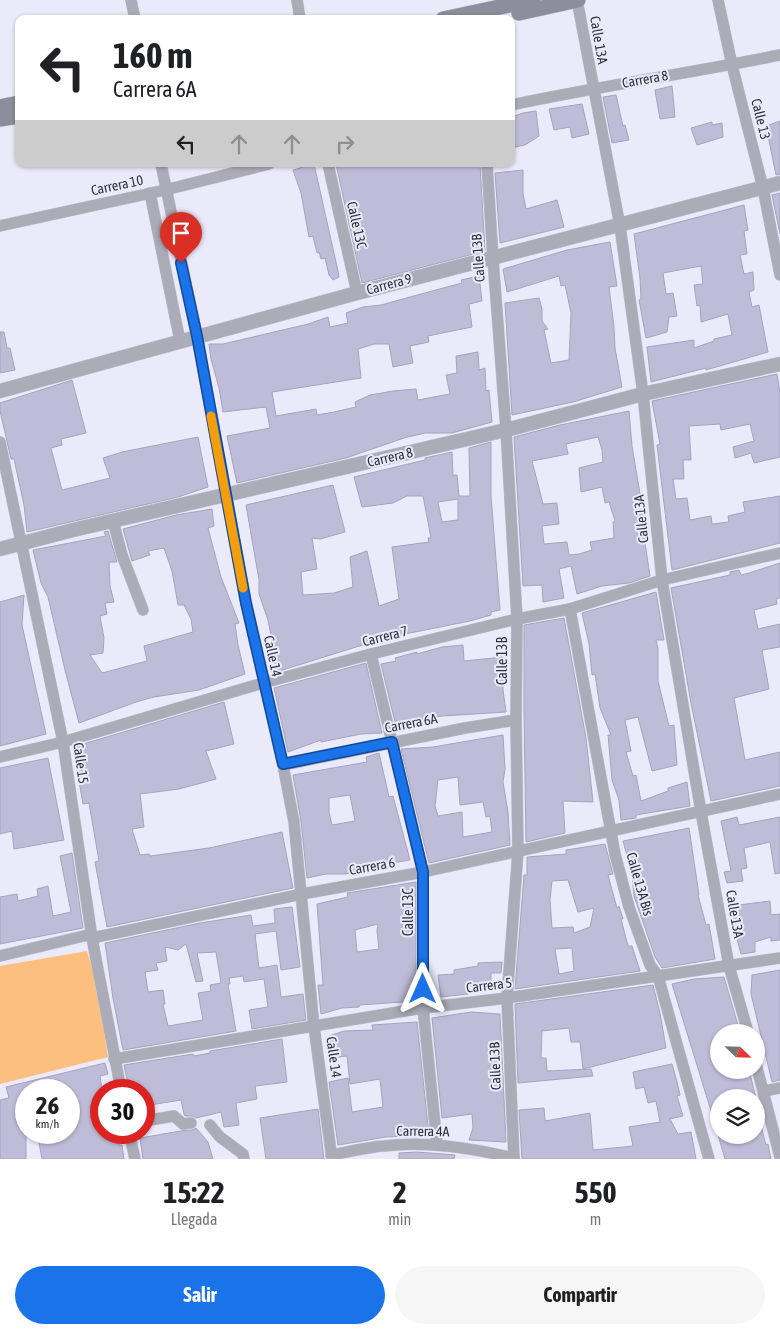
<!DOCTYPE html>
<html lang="es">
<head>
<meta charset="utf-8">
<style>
  :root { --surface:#fff; --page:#f6f6f6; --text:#202124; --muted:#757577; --accent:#1a73e8 }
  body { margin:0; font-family:"Asap Condensed",sans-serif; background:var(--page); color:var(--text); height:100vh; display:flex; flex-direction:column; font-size:19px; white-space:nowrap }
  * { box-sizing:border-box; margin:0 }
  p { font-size:16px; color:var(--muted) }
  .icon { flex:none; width:28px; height:28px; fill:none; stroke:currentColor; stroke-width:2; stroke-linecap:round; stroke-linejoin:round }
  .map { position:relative; height:1159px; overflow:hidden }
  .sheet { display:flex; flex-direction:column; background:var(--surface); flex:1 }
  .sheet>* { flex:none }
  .hud { position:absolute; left:15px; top:15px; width:500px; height:152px; border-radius:10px; box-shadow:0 1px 4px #0004; background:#fff; color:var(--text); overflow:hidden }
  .needle { width:32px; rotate:113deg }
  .fabs { position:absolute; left:710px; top:1024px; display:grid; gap:10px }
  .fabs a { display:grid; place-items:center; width:55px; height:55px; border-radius:50%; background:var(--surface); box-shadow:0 1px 4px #0004; font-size:25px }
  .speed { position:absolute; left:15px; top:1079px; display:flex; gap:10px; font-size:25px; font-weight:700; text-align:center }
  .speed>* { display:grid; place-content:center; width:65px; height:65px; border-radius:50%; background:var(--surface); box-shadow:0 1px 4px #0004; line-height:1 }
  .speed small { font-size:12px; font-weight:400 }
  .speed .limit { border:8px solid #d22; background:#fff; color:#111 }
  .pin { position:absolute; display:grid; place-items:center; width:42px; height:42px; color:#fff; margin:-51px -21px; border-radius:50% 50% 50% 0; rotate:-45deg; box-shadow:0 0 5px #0007 }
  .pin .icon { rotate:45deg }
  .me { position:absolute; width:55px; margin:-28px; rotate:0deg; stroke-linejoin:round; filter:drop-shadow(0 0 4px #0008) }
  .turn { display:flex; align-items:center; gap:18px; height:105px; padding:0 15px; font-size:22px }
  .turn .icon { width:65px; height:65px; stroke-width:2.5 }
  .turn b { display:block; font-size:35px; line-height:42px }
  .lanes { display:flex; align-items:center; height:48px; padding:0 15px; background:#0003; justify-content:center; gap:25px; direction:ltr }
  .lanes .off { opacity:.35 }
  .eta { display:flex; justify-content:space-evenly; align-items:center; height:85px; text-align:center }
  .eta b { font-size:30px; font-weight:700; line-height:35px }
  .action { display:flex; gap:10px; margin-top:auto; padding:10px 15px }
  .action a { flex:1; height:58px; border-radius:30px; background:var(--accent); color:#fff; font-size:20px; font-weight:700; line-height:58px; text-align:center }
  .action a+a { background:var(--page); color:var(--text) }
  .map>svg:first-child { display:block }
</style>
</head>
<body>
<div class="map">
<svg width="780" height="1159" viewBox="0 0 780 1159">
  <rect width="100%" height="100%" fill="#ebeafb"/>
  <polygon fill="#fdbf80" points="87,951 91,964 94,966 108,1057 0,1084 0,966"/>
  <g fill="#bebcd7" stroke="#a5a4be" fill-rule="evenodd">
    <polygon points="672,86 675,117 660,119 655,90"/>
    <polygon points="616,95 623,126 625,125 629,140 612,143 603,97"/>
    <polygon points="582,104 589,134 572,138 570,127 554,130 549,109"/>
    <polygon points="536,111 539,136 525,145 511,148 511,117 523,113"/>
    <polygon points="780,121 780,174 776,175 766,126"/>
    <polygon points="712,122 712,125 722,123 723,137 697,145 691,128"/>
    <polygon points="314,164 338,271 339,277 333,280 329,275 325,258 321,259 319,252 317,253 313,236 309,237 301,193 293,170"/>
    <polygon points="336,164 480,164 485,251 362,283"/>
    <polygon points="523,170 523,194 526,209 557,200 564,227 500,243 495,173"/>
    <polygon points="780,193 780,234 772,195"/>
    <polygon points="744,205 748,230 744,231 747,254 740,255 744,274 753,272 754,290 749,292 752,307 759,305 768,352 706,370 706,368 651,382 647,347 694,340 694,348 714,341 714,339 732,335 728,314 701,322 700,305 697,306 694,285 703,284 701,266 663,273 666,294 673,293 677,316 669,317 667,332 646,338 639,300 641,299 640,278 634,234"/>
    <polygon points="610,242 617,286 609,287 614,327 615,348 622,387 573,402 512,415 505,303 539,298 542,309 542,321 548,329 544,330 551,363 569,360 571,313 565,285 561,286 559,276 507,292 503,269 567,250"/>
    <polygon points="479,276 482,301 469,304 472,327 428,336 429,342 410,346 413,363 393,367 389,344 374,344 358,349 361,378 272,392 276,416 316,409 317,415 334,412 356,407 355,402 370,395 393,391 416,389 418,400 450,394 446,375 457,373 456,356 478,352 479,370 485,368 486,391 489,390 492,422 452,433 425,433 404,438 346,458 237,483 227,436 270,428 266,407 223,412 219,388 211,359 209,344 223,344 308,324 328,317 330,327 348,323 346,313 363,307 381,305 421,294 462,283 461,280"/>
    <polygon points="0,332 4,332 7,348 10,348 15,370 0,373"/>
    <polygon points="777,374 780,393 780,457 754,463 751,453 735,458 733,447 754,441 750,424 721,430 720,424 689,426 691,460 683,460 684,479 673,479 676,499 687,498 690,520 711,516 712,524 729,522 728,516 745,512 743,502 780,496 780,543 672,570 657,445 660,444 652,401"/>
    <polygon points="72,380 86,433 61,439 62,445 51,448 62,490 110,478 103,458 122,452 198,437 208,487 178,497 27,532 24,505 14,459 11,459 6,437 0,411 0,403"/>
    <path d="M629,411L632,446L646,529L643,530L650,576L629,583L602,586L577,594L571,566L559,569L564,598L543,602L542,585L523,586L514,437L560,425ZM598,437L602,450L603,462L579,468L581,492L602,487L605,503L609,502L615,521L613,522L614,538L590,542L592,550L579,554L569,555L567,542L544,544L542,526L559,524L557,503L543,504L532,461L568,454L566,444Z"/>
    <path d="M491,442V496L500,610L491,612V615L470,621L385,638L276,672L274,651L268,620L259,594V580L246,505L333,485L345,532L320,539L312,538L317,569L301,572L303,595L334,593L353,587L350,557L367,551L379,606L399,599L392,547L429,542L428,538H431L423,496H407L393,503L362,507L354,477L425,460V458L452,452L453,475H457L459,496H470L469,448ZM458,499V520L442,522L438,502Z"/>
    <polygon points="212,509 214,526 208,528 221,577 239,623 235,624 238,645 245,674 199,690 154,697 136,702 79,723 65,670 48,597 41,583 33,550 106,536 104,532 108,531 117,562 109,562 110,586 114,602 105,603 107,614 100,616 104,638 103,653 90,655 102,673 147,661 144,646 193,632 191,619 184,605 178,605 172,571 164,548 148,551 150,555 132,561 123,529 176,515"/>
    <polygon points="780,563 780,598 776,599 777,604 754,610 758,629 780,624 780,647 762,650 769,689 734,698 745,760 780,752 780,786 711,801 691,703 671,588 730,575 730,572 739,570 741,575 749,573"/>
    <polygon points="656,592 664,640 656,640 658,648 658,681 669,726 674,725 677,765 652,771 638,717 625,720 631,751 626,752 633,776 636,775 641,801 668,791 668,788 687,782 690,806 636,815 636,818 621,820 619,800 612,780 608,735 611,735 600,708 595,674 592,675 589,644 582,613"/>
    <polygon points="24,595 22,625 46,734 0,746 0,602"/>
    <polygon points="564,618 586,738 593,802 563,801 565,833 526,842 524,711 524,625"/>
    <polygon points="463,645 464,661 503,657 503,690 506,712 442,716 412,721 396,726 381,664 396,661 395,658 417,652 417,654 442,647"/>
    <polygon points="366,663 382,733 361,734 321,742 321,740 288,752 274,688"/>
    <polygon points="224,702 234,744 206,751 216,779 179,789 140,794 144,827 132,829 140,855 149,854 150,856 209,848 282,832 293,888 107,927 95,862 99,861 89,803 83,804 73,747"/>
    <path d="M503,735L505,769L503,782L508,812L510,845L429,863L401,749L433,747ZM458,777L460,805L483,802L486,817L490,816L492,832L463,837L462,812L438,816L435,806L438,780Z"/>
    <path d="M379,753L389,797L393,796L410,860L373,866L346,874H326L307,878L301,821L293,775L367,762L366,757ZM350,795L355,821L332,825L329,812V798Z"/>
    <polygon points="48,758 64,840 14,849 12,831 0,834 0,768"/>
    <polygon points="737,817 739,825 780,817 780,873 775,874 770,842 744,848 747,868 741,869 743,881 727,883 724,872 731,871 721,821"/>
    <polygon points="689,828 699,895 698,895 706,925 709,924 715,959 662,968 655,957 634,896 632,874 623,841"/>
    <path d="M605,844L613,874L608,875L612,890L617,908L619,906L623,919H621L628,946H632L640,971L515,989L524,875H527V857L566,854V850ZM568,880L578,912L594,908L590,927L574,933L573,927L552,928L550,900L552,881ZM572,948L574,971L559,974L555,949Z"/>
    <polygon points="72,853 83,928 0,944 0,897 17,894 18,901 38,896 37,889 48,886 53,916 71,912 60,856"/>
    <path d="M416,882V1001L360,1005L359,1007L342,1008L321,1014L318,985H323L317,904L348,897L347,893ZM378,924L377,931L379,949L357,952L355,930Z"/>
    <polygon points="770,901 771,915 780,914 780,940 771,941 771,937 755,942 755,952 741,954 732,920 731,906"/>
    <path d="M292,907L300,967L281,970L276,931L255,934L259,968L277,965L281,997L303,994L306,1020L252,1029L249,1010L268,1007L264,979L244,982L243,976L229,978L230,984H228L236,1031L123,1050L113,998L105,943L200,923L251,915L253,926L275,923L274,909ZM186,944L196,982L203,981L197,953L216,952L221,983L210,985L211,991L198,993L203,1020L168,1026L163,1004H165L163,990L148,992L145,972L158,970L156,963L167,961L165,947L178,950Z"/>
    <polygon points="502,962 501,973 491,973 491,985 467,986 468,994 441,997 438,975 454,974 454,970 478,966 478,963"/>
    <polygon points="780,970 780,1080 772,1082 751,994 752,975"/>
    <polygon points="724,977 740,1032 719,1032 719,1070 749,1070 756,1098 719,1098 719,1126 716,1127 672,984 694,979"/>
    <polygon points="653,985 660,1013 666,1048 583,1069 580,1042 571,1042 569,1028 542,1031 541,1058 546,1058 547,1071 591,1069 593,1076 518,1083 515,1004"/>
    <polygon points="471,1012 500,1014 506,1142 469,1140 473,1128 472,1114 442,1118 432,1018"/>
    <polygon points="417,1022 429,1135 386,1137 338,1145 329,1082 348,1078 352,1112 383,1107 380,1079 350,1084 347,1056 331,1058 329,1036 344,1031 373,1030 372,1025"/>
    <polygon points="282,1039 287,1082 255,1086 257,1099 236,1103 239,1125 224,1127 221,1112 196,1118 193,1116 185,1116 184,1114 181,1100 144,1106 144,1090 129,1090 124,1065 193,1054 194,1056 210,1053 210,1051"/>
    <polygon points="105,1063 108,1074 100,1076 102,1090 101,1132 117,1132 119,1145 122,1145 124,1159 42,1159 37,1132 69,1132 69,1090 26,1090 26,1159 0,1159 0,1100 9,1098 6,1087"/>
    <polygon points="672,1064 677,1082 680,1095 677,1096 683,1116 670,1119 678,1134 691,1132 696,1159 522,1159 519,1110 544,1108 545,1121 590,1113 593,1150 633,1146 629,1127 660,1122 656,1101 648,1103 644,1087 636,1089 633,1072"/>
    <polygon points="318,1109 324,1159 266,1159 260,1118"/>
    <polygon points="759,1118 766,1145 768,1144 771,1159 725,1159 718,1135 756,1135 756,1119"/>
    <polygon points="196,1128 208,1142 213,1159 143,1159 140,1138 180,1131 192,1130"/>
    <polygon points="417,1152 455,1155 454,1159 399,1159 399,1153"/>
  </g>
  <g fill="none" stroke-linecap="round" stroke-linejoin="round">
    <g stroke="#c6c5d4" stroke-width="12">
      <g id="minor">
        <polyline points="131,0 135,19"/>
        <polyline points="297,0 300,19"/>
        <polyline points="577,0 620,226 643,394 662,580 701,812 729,966 748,1032"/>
        <polyline points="718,0 732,65 763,188 780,275"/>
        <path d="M511,105C601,86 691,73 780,55"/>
        <polyline points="161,164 197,336 246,603 283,765 294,822 314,1027 332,1159"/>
        <polyline points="328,164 357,293"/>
        <polyline points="487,164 493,259 506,430 517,619 516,720 518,851 507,998 514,1159"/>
        <polyline points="150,193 180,341"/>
        <polyline points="0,226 165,190 269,164"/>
        <polyline points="0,442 63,742 92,938 121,1090"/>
        <polyline points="113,521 122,555 143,610"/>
        <polyline points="570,609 615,854 629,907 650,965 658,976 709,1159"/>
        <polyline points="371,654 423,872 423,1008 437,1144"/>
        <polyline points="0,757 63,742 263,683 371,654 517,619 570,609 662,580 780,553"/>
        <polyline points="283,765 465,728 516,720"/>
        <polyline points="0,956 88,935 92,938 302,894 423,872 780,794"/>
        <polyline points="114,1059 423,1008 507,998 780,958"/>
        <polyline points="756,1064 780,1157"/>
        <polyline points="764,1091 780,1088"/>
        <polyline points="144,1121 174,1116 183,1124 191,1123"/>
        <polyline points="210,1125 220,1137 243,1154 244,1159"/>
        <polyline points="129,1132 135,1159"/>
        <path d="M331,1155C349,1152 367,1147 384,1146C428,1141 471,1148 514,1158"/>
      </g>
    </g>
    <g stroke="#c6c5d4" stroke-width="15">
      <g id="tertiary">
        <polyline points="0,391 357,293 780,183"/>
        <polyline points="0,549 73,530 506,430 643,394 780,364"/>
      </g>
    </g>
    <g stroke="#c6c5d4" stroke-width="16">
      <g id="secondary">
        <polyline points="519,13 578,0"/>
        <polyline points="443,19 533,0"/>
        <polyline points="0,107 19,103"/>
        <polyline points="0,119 19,116"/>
      </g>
    </g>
    <use href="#minor" stroke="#acacb8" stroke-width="11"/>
    <use href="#tertiary" stroke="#acacb8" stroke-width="14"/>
    <use href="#secondary" stroke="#8e8d9e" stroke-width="15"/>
  </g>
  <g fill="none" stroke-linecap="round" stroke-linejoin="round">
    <g stroke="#114b97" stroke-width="12">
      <polyline id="route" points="181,263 197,336 246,603 283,764 392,742 423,872 423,989"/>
    </g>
    <use href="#route" stroke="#1a73e8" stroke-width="9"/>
    <polyline stroke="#f59e0b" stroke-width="9" points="211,416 243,588"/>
  </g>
  <g text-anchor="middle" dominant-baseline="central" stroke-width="4" stroke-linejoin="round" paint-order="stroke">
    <g font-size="14" fill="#30303a" stroke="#ebeafb">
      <text transform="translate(599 40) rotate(80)">Calle 13A</text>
      <text transform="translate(645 79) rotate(-10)">Carrera 8</text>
      <text transform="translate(761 119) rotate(76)">Calle 13</text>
      <text transform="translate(117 185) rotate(-12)">Carrera 10</text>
      <text transform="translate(357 225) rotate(77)">Calle 13C</text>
      <text transform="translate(478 258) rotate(-94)">Calle 13B</text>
      <text transform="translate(389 284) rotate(-15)">Carrera 9</text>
      <text transform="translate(390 457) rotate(-13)">Carrera 8</text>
      <text transform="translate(641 519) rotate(-96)">Calle 13A</text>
      <text transform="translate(385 636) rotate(-14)">Carrera 7</text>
      <text transform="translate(273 656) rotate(78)">Calle 14</text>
      <text transform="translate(502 661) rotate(-90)">Calle 13B</text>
      <text transform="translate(411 723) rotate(-11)">Carrera 6A</text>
      <text transform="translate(81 763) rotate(82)">Calle 15</text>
      <text transform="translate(372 866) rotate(-10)">Carrera 6</text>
      <text transform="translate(640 884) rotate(74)">Calle 13A Bis</text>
      <text transform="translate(408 912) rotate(-90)">Calle 13C</text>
      <text transform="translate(735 914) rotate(80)">Calle 13A</text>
      <text transform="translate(489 985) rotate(-7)">Carrera 5</text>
      <text transform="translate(334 1057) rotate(82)">Calle 14</text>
      <text transform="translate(495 1066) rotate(-92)">Calle 13B</text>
      <text transform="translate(423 1131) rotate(1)">Carrera 4A</text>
    </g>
  </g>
</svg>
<div class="fabs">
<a><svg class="needle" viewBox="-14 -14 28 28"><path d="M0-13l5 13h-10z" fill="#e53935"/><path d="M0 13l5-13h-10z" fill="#757577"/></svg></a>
<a><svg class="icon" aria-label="layers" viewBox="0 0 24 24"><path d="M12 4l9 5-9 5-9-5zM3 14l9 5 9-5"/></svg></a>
</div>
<div class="speed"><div>26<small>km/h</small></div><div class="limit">30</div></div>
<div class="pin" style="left:181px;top:263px;background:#d93025"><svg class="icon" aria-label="arrive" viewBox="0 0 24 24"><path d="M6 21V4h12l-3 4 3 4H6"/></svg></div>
<svg class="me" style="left:423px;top:989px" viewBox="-20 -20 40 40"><path d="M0-17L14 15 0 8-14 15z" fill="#1a73e8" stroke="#fff" stroke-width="4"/></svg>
<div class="hud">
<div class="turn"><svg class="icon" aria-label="left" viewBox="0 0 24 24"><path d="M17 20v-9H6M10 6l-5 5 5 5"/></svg><div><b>160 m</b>Carrera 6A</div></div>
<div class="lanes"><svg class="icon" aria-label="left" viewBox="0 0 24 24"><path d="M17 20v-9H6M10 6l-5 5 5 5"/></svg><svg class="icon off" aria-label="ahead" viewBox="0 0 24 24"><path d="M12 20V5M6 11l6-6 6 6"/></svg><svg class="icon off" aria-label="ahead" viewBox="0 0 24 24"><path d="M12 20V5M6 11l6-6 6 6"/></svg><svg class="icon off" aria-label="right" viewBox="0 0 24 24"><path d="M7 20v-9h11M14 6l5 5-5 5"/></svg></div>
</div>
</div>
<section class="sheet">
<div class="eta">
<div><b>15:22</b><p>Llegada</p></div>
<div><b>2</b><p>min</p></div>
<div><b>550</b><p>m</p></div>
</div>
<div class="action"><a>Salir</a><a>Compartir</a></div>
</section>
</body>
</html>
